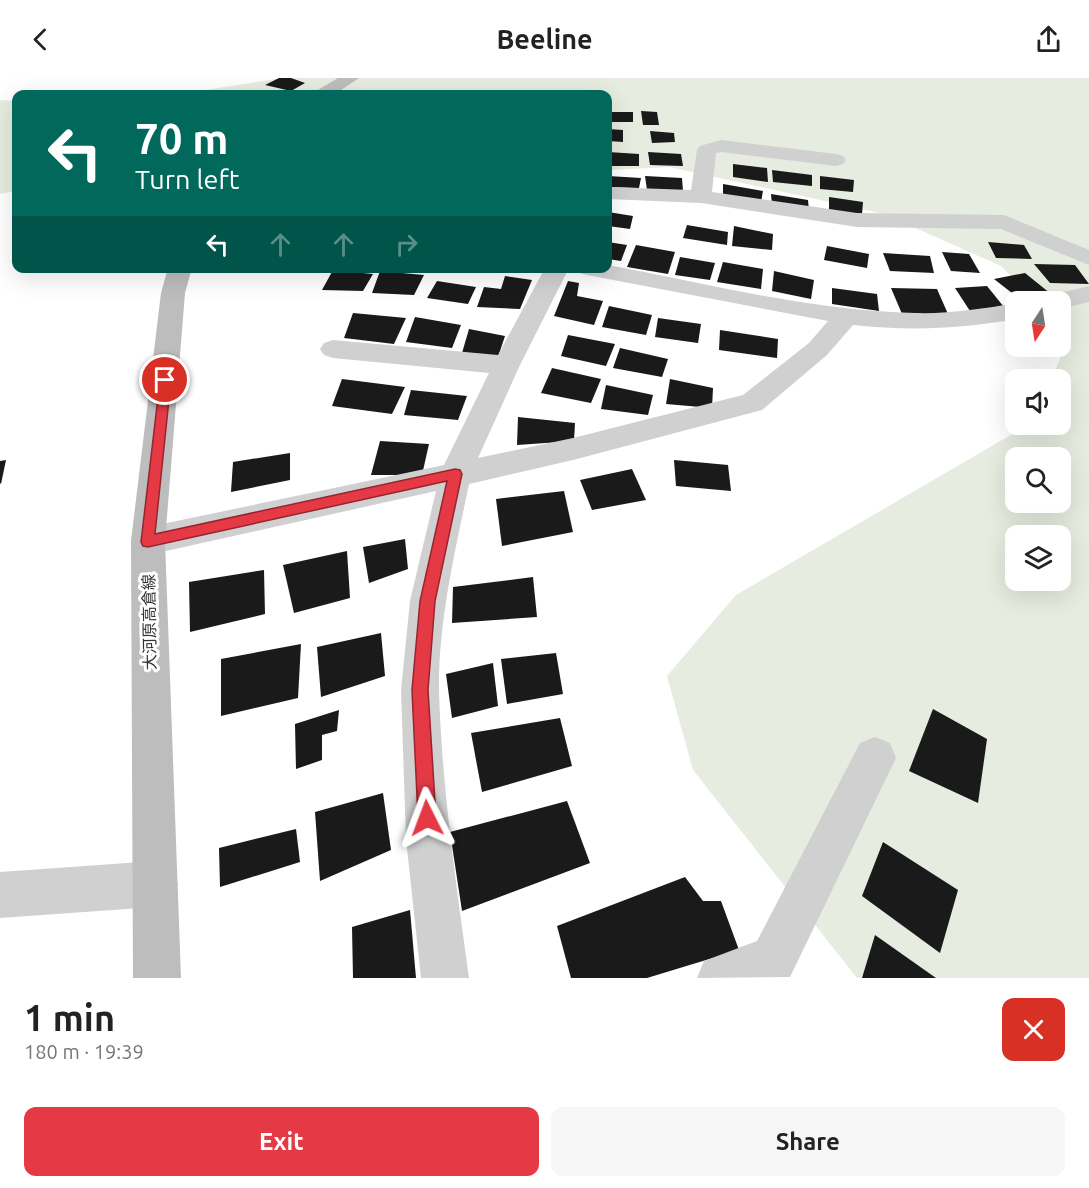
<!DOCTYPE html>
<html lang="en">
<head>
<meta charset="utf-8">
<style>
  :root { --surface:#fff; --page:#f6f6f6; --text:#222; --muted:#767676; --accent:#e63946 }
  body { margin:0; font-family:Ubuntu,"Noto Sans JP",sans-serif; background:var(--page); color:var(--text); height:100vh; display:flex; flex-direction:column; font-size:22px; white-space:nowrap }
  * { box-sizing:border-box; margin:0 }
  p { font-size:20px; color:var(--muted) }
  .icon { flex:none; width:33px; height:33px; fill:none; stroke:currentColor; stroke-width:2; stroke-linecap:round; stroke-linejoin:round }
  .map { position:relative; height:900px; overflow:hidden }
  .drawer { display:flex; flex-direction:column; background:var(--surface); flex:1 }
  .drawer>* { flex:none }
  .guide { position:absolute; left:12px; top:12px; width:600px; height:183px; border-radius:12px; box-shadow:0 6px 24px #0002; background:#00695c; color:#fff; overflow:hidden }
  .needle { width:39px; rotate:192deg }
  .buttons { position:absolute; left:1005px; top:213px; display:grid; gap:12px }
  .buttons a { display:grid; place-items:center; width:66px; height:66px; border-radius:12px; background:var(--surface); box-shadow:0 6px 24px #0002; font-size:30px }
  .pin { position:absolute; display:grid; place-items:center; width:51px; height:51px; color:#fff; margin:-26px; border:3px solid #fff; border-radius:50%; box-shadow:0 2px 6px #0007 }
  .me { position:absolute; width:66px; margin:-33px; rotate:357deg; stroke-linejoin:round; filter:drop-shadow(0 0 4px #0008) }
  .turn { display:flex; align-items:center; gap:21px; height:126px; padding:0 24px; font-size:27px }
  .turn .icon { width:78px; height:78px; stroke-width:2.5 }
  .turn b { display:block; font-size:42px; line-height:51px }
  .lanes { display:flex; align-items:center; height:57px; padding:0 24px; background:#0003; justify-content:center; gap:30px; direction:ltr }
  .lanes .off { opacity:.35 }
  .round { display:grid; place-items:center; flex:none; width:63px; height:63px; border-radius:12px; background:var(--page) }
  .headline { display:flex; align-items:center; justify-content:space-between; height:102px; padding:0 24px }
  h1 { font-size:36px; font-weight:700; line-height:45px }
  .primary-button { display:flex; gap:12px; margin-top:auto; padding:12px 24px }
  .primary-button a { flex:1; height:69px; border-radius:12px; background:var(--accent); color:#fff; font-size:24px; font-weight:700; line-height:69px; text-align:center }
  .primary-button a+a { background:var(--page); color:var(--text) }
  header { display:flex; justify-content:space-between; align-items:center; height:78px; padding:0 24px; background:var(--surface); font-size:27px; font-weight:700 }
  .map>svg:first-child { display:block }
</style>
</head>
<body>
<header><svg class="icon" aria-label="back" viewBox="0 0 24 24"><path d="M15 5l-7 7 7 7"/></svg>Beeline<svg class="icon" aria-label="share" viewBox="0 0 24 24"><path d="M12 15V3M7 8l5-5 5 5M5 13v7h14v-7"/></svg></header>
<div class="map">
<svg width="1089" height="900" viewBox="0 0 1089 900">
  <rect width="100%" height="100%" fill="#fff"/>
  <g fill="#e6ecdf" fill-rule="evenodd">
    <path d="M283,0H1089V900H857L693,692L667,598L736,517L1021,351L1024,347L1060,346V302L1050,301L1057,288L1069,257L1061,248L1060,224L1036,223L1001,188L884,136L669,89L608,92V16H179ZM1016,380H1060V424H1016ZM1016,458H1060V502H1016Z"/>
    <polygon points="0,22 16,23 16,113 0,116"/>
  </g>
  <g fill="#1a1a1a">
    <polygon points="279,0 291,0 305,5 291,13 265,7"/>
    <polygon points="641,33 657,34 659,47 643,47"/>
    <rect x="608" y="34" width="25" height="10"/>
    <polygon points="608,51 623,52 623,64 608,63"/>
    <polygon points="650,53 674,55 675,64 652,65"/>
    <polygon points="608,74 639,76 639,88 608,88"/>
    <polygon points="648,74 681,76 683,88 650,87"/>
    <polygon points="733,86 767,90 768,104 733,99"/>
    <polygon points="772,92 812,97 812,108 773,104"/>
    <polygon points="608,98 641,100 639,110 608,109"/>
    <polygon points="645,98 682,100 683,113 647,112"/>
    <polygon points="820,98 854,102 853,114 820,111"/>
    <polygon points="723,106 763,113 761,124 723,118"/>
    <polygon points="771,116 808,122 809,133 772,127"/>
    <polygon points="829,119 863,124 862,137 829,133"/>
    <polygon points="608,134 633,138 630,151 608,148"/>
    <polygon points="687,147 728,154 727,167 683,160"/>
    <polygon points="734,148 773,156 772,172 732,168"/>
    <polygon points="608,164 627,167 621,183 608,181"/>
    <polygon points="988,164 1024,167 1032,181 996,180"/>
    <polygon points="636,167 675,174 668,196 627,189"/>
    <polygon points="827,168 869,176 867,190 824,182"/>
    <polygon points="942,174 969,176 980,195 951,193"/>
    <polygon points="883,175 930,178 934,195 890,193"/>
    <polygon points="680,179 715,185 710,202 675,197"/>
    <polygon points="723,184 763,191 761,211 717,204"/>
    <polygon points="1034,186 1075,187 1089,206 1050,205"/>
    <polygon points="333,192 373,196 363,213 322,212"/>
    <polygon points="380,193 424,197 414,217 372,215"/>
    <polygon points="774,193 814,202 811,221 772,213"/>
    <polygon points="1025,195 1051,216 1022,223 994,201"/>
    <polygon points="505,198 532,202 520,231 477,229 484,209 501,211"/>
    <polygon points="437,203 476,209 468,226 427,220"/>
    <polygon points="568,203 579,205 577,218 603,223 594,247 554,238"/>
    <polygon points="987,208 1004,229 970,233 955,210"/>
    <polygon points="832,210 877,216 879,233 832,226"/>
    <polygon points="891,210 937,211 948,236 902,236"/>
    <polygon points="609,228 652,237 646,257 602,249"/>
    <polygon points="353,235 406,240 394,266 344,260"/>
    <polygon points="415,239 461,247 452,270 406,264"/>
    <polygon points="658,240 701,246 698,265 655,259"/>
    <polygon points="469,251 505,258 498,279 462,275"/>
    <polygon points="720,252 778,261 777,280 719,272"/>
    <polygon points="568,257 615,266 606,288 561,278"/>
    <polygon points="620,270 668,281 662,299 613,290"/>
    <polygon points="552,290 601,301 591,325 541,315"/>
    <polygon points="342,301 405,309 392,336 332,328"/>
    <polygon points="670,301 713,310 712,330 666,326"/>
    <polygon points="606,307 653,317 648,337 601,331"/>
    <polygon points="411,312 467,318 458,342 404,337"/>
    <polygon points="518,339 575,345 574,363 517,367"/>
    <polygon points="380,363 429,366 422,397 371,397"/>
    <polygon points="290,375 290,402 231,414 233,384"/>
    <polygon points="6,382 1,406 0,405 0,383"/>
    <polygon points="674,382 728,387 731,413 676,408"/>
    <polygon points="632,391 646,422 592,432 580,402"/>
    <polygon points="564,413 573,454 502,468 496,421"/>
    <polygon points="405,461 408,491 369,505 363,469"/>
    <polygon points="347,473 350,520 294,535 283,487"/>
    <polygon points="264,492 265,536 190,554 189,504"/>
    <polygon points="533,499 537,539 452,545 453,509"/>
    <polygon points="381,555 385,598 321,619 317,569"/>
    <polygon points="301,566 298,620 221,638 221,581"/>
    <polygon points="556,575 563,616 507,626 501,581"/>
    <polygon points="493,585 498,628 452,640 446,596"/>
    <polygon points="933,631 987,661 978,725 909,693"/>
    <polygon points="339,632 337,653 322,657 322,682 296,691 295,646"/>
    <polygon points="560,640 572,688 482,714 471,655"/>
    <polygon points="383,715 391,772 320,803 315,734"/>
    <polygon points="567,723 590,785 462,833 450,754"/>
    <polygon points="296,751 300,784 220,809 219,770"/>
    <polygon points="883,764 958,812 940,875 862,818"/>
    <polygon points="685,799 703,823 721,823 739,872 647,900 571,900 557,848"/>
    <polygon points="410,832 416,900 353,900 352,849"/>
    <polygon points="875,857 936,900 862,900"/>
  </g>
  <g fill="none" stroke-linecap="round" stroke-linejoin="round">
    <g fill="#d0d0d0" fill-rule="evenodd">
      <polygon points="721,62 836,76 843,78 846,82 843,86 836,88 722,74 716,75 712,114 857,135 1004,137 1089,172 1089,187 1001,151 857,149 701,125 608,121 608,109 691,112 697,72 700,68"/>
      <path d="M608,187C709,206 812,233 915,235C949,236 982,231 1016,225V241C961,251 909,253 853,247L827,277L762,332L573,382L469,406C455,474 438,544 439,614C442,710 456,805 469,900H421L406,761L401,612L410,523L436,413L148,477L136,473L131,463L136,453L148,449L444,387L489,295L333,280L324,277L320,271L324,265L333,262L498,277L545,190H569L520,287L478,380L573,360L743,317L809,265L828,243L587,197L579,195L575,190H608Z"/>
      <polygon points="1089,208 1089,224 1060,231 1060,224 1044,224 1047,218"/>
      <polygon points="875,659 890,665 896,680 790,899 697,900 704,883 757,863 860,665"/>
      <polygon points="155,783 171,790 178,806 171,822 155,829 0,840 0,794"/>
    </g>
    <g fill="#bdbdbd" fill-rule="evenodd">
      <polygon points="338,0 359,0 335,16 316,16 318,12"/>
      <polygon points="168,190 192,190 185,215 165,463 181,900 133,900 131,463 161,215"/>
    </g>
  </g>
  <polygon fill="#e63946" stroke="#96252e" stroke-width="1.5" points="165,297 171,302 155,456 455,391 460,392 462,396 435,523 428,612 436,740 433,746 427,749 420,746 418,740 412,612 420,523 447,403 148,469 143,468 141,464 160,302"/>
  <g text-anchor="middle" dominant-baseline="central" stroke-width="6" stroke-linejoin="round" paint-order="stroke">
    <g font-size="16" fill="#333" stroke="#fff">
      <text transform="translate(149 544) rotate(-91)">大河原高倉線</text>
    </g>
  </g>
</svg>
<div class="buttons">
<a><svg class="needle" viewBox="-14 -14 28 28"><path d="M0-13l5 13h-10z" fill="#e53935"/><path d="M0 13l5-13h-10z" fill="#767676"/></svg></a>
<a><svg class="icon" aria-label="sound" viewBox="0 0 24 24"><path d="M4 9h4l5-4v14l-5-4H4zM17 9q2 3 0 6"/></svg></a>
<a><svg class="icon" aria-label="search" viewBox="0 0 24 24"><circle cx="10" cy="10" r="6"/><path d="M15 15l6 6"/></svg></a>
<a><svg class="icon" aria-label="layers" viewBox="0 0 24 24"><path d="M12 4l9 5-9 5-9-5zM3 14l9 5 9-5"/></svg></a>
</div>
<div class="pin" style="left:165px;top:302px;background:#d93025"><svg class="icon" aria-label="arrive" viewBox="0 0 24 24"><path d="M6 21V4h12l-3 4 3 4H6"/></svg></div>
<svg class="me" style="left:427px;top:740px" viewBox="-20 -20 40 40"><path d="M0-17L14 15 0 8-14 15z" fill="#e63946" stroke="#fff" stroke-width="4"/></svg>
<div class="guide">
<div class="turn"><svg class="icon" aria-label="left" viewBox="0 0 24 24"><path d="M17 20v-9H6M10 6l-5 5 5 5"/></svg><div><b>70 m</b>Turn left</div></div>
<div class="lanes"><svg class="icon" aria-label="left" viewBox="0 0 24 24"><path d="M17 20v-9H6M10 6l-5 5 5 5"/></svg><svg class="icon off" aria-label="ahead" viewBox="0 0 24 24"><path d="M12 20V5M6 11l6-6 6 6"/></svg><svg class="icon off" aria-label="ahead" viewBox="0 0 24 24"><path d="M12 20V5M6 11l6-6 6 6"/></svg><svg class="icon off" aria-label="right" viewBox="0 0 24 24"><path d="M7 20v-9h11M14 6l5 5-5 5"/></svg></div>
</div>
</div>
<section class="drawer">
<div class="headline"><div><h1>1 min</h1><p>180 m · 19:39</p></div><a class="round" style="background:#d93025;color:#fff"><svg class="icon" aria-label="close" viewBox="0 0 24 24"><path d="M6 6l12 12M18 6L6 18"/></svg></a></div>
<div class="primary-button"><a>Exit</a><a>Share</a></div>
</section>
</body>
</html>
